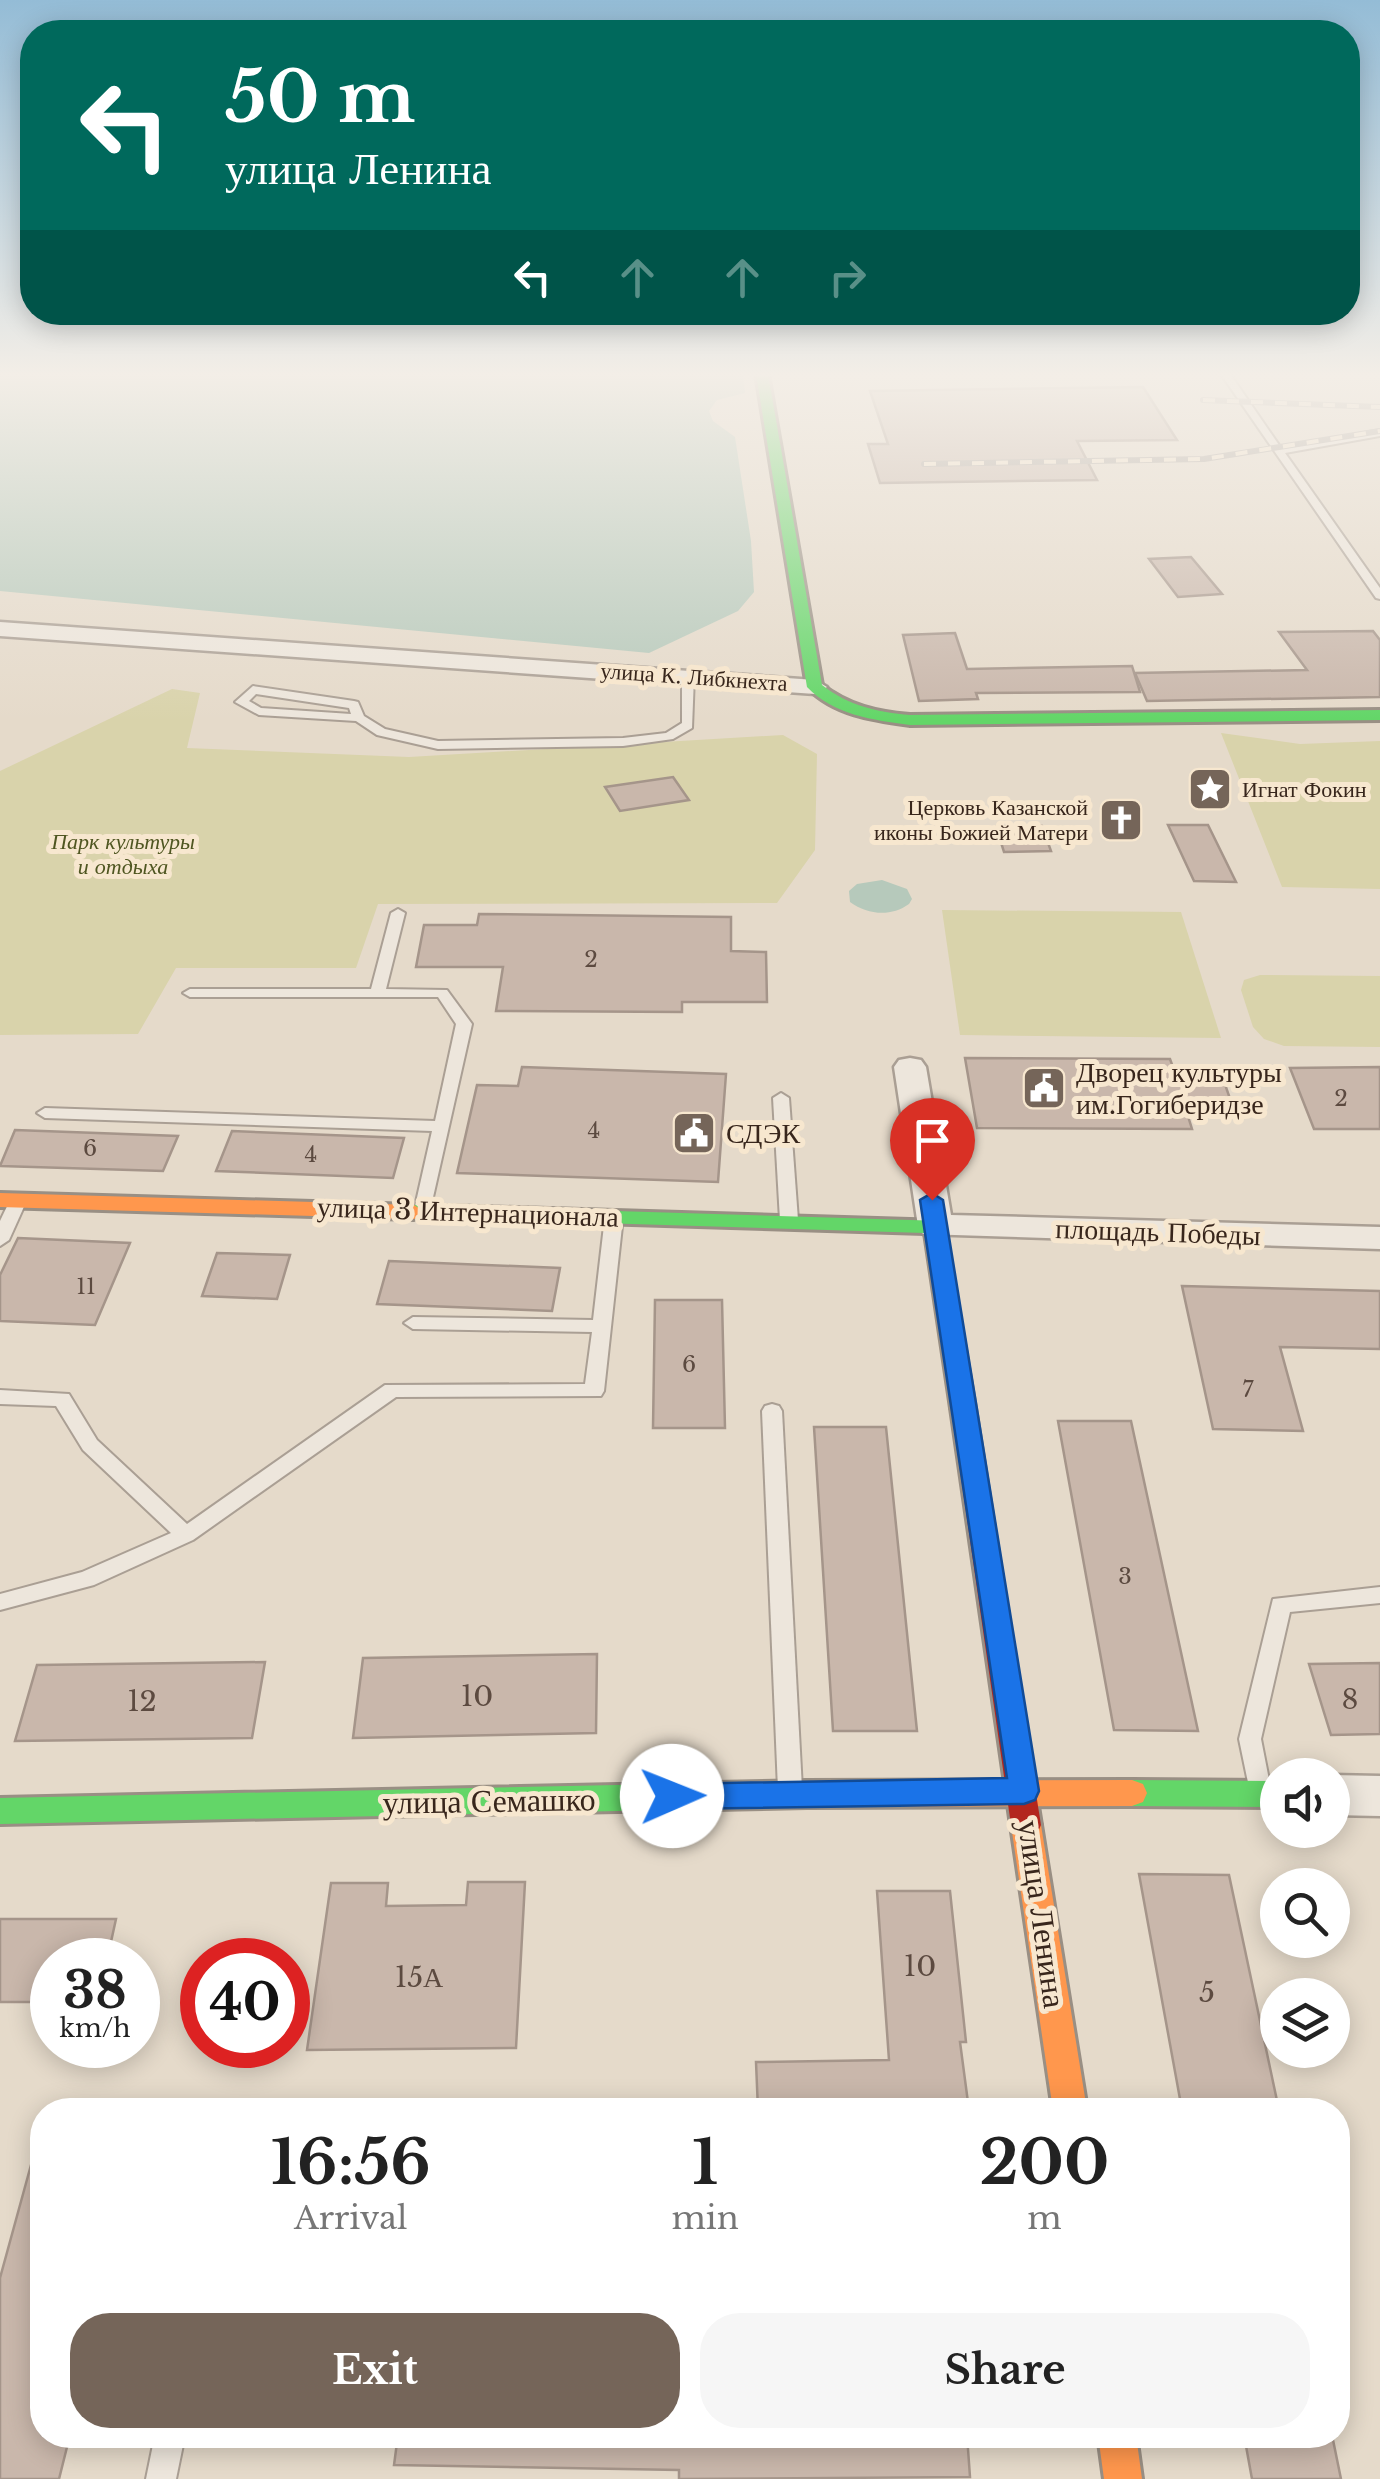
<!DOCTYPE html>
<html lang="en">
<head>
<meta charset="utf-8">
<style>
  :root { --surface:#fff; --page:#f6f6f6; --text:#222; --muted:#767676; --accent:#756559 }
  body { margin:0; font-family:"Libre Baskerville",serif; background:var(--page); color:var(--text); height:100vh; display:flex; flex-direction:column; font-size:38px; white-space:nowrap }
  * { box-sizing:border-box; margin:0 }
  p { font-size:32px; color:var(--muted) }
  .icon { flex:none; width:55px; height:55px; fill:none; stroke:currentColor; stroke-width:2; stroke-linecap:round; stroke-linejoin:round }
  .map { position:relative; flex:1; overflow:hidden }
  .sheet { position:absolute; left:30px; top:2098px; width:1320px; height:350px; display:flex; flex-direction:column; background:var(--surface); border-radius:40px; box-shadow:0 5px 25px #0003 }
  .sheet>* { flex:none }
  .banner { position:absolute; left:20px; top:20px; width:1340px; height:305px; border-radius:40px; box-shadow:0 5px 25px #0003; background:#00695c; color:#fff; overflow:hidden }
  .controls { position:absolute; left:1260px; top:1758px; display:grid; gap:20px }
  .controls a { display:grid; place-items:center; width:90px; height:90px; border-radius:50%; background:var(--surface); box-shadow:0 5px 25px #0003; font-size:50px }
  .speed { position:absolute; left:30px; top:1938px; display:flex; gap:20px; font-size:50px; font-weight:700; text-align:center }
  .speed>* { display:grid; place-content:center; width:130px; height:130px; border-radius:50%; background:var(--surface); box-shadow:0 5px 25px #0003; line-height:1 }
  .speed small { font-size:25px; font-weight:400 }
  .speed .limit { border:15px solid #d22; background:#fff; color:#111 }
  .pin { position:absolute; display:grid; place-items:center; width:85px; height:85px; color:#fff; margin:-102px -42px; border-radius:50% 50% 50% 0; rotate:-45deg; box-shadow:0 0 10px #0007 }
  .pin .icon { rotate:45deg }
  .me { position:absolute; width:110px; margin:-55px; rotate:89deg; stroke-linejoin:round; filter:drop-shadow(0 0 8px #0008) }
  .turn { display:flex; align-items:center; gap:35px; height:210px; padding:0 40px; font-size:45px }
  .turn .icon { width:130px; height:130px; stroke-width:2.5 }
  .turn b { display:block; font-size:70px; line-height:85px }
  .lanes { display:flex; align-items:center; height:95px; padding:0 40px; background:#0003; justify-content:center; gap:50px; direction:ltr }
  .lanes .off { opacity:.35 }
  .eta { display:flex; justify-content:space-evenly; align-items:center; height:170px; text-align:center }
  .eta b { font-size:60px; font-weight:800; line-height:70px }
  .button { display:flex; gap:20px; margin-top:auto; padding:20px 40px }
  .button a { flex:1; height:115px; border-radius:40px; background:var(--accent); color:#fff; font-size:40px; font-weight:800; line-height:115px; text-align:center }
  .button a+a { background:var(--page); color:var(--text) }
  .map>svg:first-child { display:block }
</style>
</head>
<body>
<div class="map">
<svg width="1380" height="2479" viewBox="0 0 1380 2479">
  <rect width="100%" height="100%" fill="#e5daca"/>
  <g fill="#d9d3ab">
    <polygon points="172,689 200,693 187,748 409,757 783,735 817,754 815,850 777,903 378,904 356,968 176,968 138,1034 0,1035 0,771"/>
    <polygon points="1221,733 1300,744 1380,741 1380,889 1282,887"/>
    <polygon points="942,910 1181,912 1221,1038 960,1035"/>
    <polygon points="1260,975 1380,976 1380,1047 1284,1046 1264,1039 1253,1027 1241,990 1244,980"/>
  </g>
  <g fill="#b6c9bb">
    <polygon points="0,374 743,374 745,393 717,400 709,411 713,421 735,437 751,541 754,592 738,611 649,653 0,591"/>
    <path d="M882,880L907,889L912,899L909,904C891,917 868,915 850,902L849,891L857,884Z"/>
  </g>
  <g fill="#c9b7ab" stroke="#a5958a" stroke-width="2.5">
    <polygon points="1143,387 1177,440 1077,441 1097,480 880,483 868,444 888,444 870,391"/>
    <polygon points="1191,557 1222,594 1178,597 1149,559"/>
    <polygon points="1373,631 1380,640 1380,697 1147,701 1135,673 1307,670 1279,632"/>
    <polygon points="955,633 967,669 1132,666 1140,692 976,693 978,699 919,701 903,635"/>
    <polygon points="673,777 689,800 620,811 605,787"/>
    <polygon points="1168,825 1208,825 1236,882 1194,881"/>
    <polygon points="1042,826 1051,851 1004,852 996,827"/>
    <polygon points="479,914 731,917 731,951 766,952 767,1002 682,1002 682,1012 496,1011 503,967 416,967 424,925 477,925"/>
    <polygon points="965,1058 1170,1059 1174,1070 1220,1070 1235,1113 1187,1113 1192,1129 977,1128"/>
    <polygon points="522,1067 726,1074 718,1182 457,1173 477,1085 518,1086"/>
    <polygon points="1380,1067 1380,1129 1314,1129 1290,1068"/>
    <polygon points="15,1130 178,1136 163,1171 0,1166"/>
    <polygon points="232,1131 404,1138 393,1178 216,1171"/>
    <polygon points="18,1238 130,1243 95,1325 0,1321 0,1275"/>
    <polygon points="217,1253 290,1255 277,1299 202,1296"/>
    <polygon points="389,1261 560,1268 552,1311 377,1304"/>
    <polygon points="1182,1286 1380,1291 1380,1349 1280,1347 1303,1431 1213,1429"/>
    <polygon points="655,1300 722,1300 725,1428 653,1428"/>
    <polygon points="1058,1421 1131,1421 1198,1731 1114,1730"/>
    <polygon points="814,1427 886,1427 917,1731 833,1731"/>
    <polygon points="597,1654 596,1733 353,1738 363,1658"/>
    <polygon points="265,1662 252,1738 15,1741 37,1665"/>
    <polygon points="1380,1663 1380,1734 1331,1735 1309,1664"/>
    <polygon points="1139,1874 1229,1875 1279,2110 1182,2110"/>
    <polygon points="468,1882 525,1882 516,2048 307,2050 331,1883 388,1883 386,1906 466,1905"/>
    <polygon points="877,1891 950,1891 966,2042 960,2042 969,2110 758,2110 756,2062 889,2060"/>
    <polygon points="0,1919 116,1919 107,1960 52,1960 52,2002 0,2002"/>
    <polygon points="34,2154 42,2155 42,2435 70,2435 59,2479 0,2479 0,2278"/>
    <polygon points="398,2435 967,2435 970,2477 679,2479 679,2470 394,2465"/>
    <polygon points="1244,2435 1332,2435 1341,2479 1252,2479"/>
  </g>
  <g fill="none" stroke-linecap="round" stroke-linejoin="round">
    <g stroke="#aa9f94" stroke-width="4">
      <g id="lane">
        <polygon points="1221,374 1230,374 1281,448 1380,430 1380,436 1285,453 1380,588 1380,599 1376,598"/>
        <path d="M688,672L694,676L692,728L673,739L623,746L438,749L377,735L356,721L259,715L235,702L253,686L354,701L358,702L364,716L385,729L438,741L623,738L666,733L682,723V676ZM256,694L349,708L351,714L261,708L249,701Z"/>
        <polygon points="398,909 405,913 386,989 447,990 472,1024 429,1215 423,1216 414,1211 432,1131 45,1118 37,1113 45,1108 435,1121 456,1024 438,997 190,997 183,993 190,989 371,989 391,913"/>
        <polygon points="781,1093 789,1098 798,1220 789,1225 780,1220 773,1098"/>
        <polygon points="18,1195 27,1200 9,1240 0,1246 0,1221 12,1196"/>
        <polygon points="614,1212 623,1217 604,1391 601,1396 396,1397 193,1540 94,1585 0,1610 0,1594 82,1572 171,1533 83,1450 56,1406 0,1404 0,1390 69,1394 97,1440 187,1524 385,1385 585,1384 592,1332 413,1329 404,1323 413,1317 593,1320 605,1217"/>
        <polygon points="772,1404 779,1406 782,1411 802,1789 798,1796 790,1799 782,1796 778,1789 762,1411 765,1406"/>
        <polygon points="1380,1587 1380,1603 1290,1612 1261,1739 1270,1785 1266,1792 1258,1795 1250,1792 1239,1739 1273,1599"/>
        <polygon points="155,2435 185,2435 176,2479 146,2479"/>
      </g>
    </g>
    <g stroke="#aa9f94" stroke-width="5">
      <g id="street">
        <polygon points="0,622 815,680 827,687 815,694 0,636"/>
        <polygon points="910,1058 921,1060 926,1067 951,1215 1380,1227 1380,1249 923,1234 918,1226 894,1067 899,1060"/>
        <polygon points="1332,1775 1380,1776 1380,1816 1332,1815"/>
      </g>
    </g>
    <g stroke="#998f84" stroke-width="6">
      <g id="fast">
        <path d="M756,374H768L822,685C849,706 877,712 910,715L1380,710V720L910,725C873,720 834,715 807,687Z"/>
        <polygon points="414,1205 943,1221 975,1408 972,1414 954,1414 951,1408 925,1233 406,1217 403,1212"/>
        <polygon points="1132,1780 1278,1781 1278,1807 1132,1806 1121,1802 1117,1793 1121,1784"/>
        <polygon points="807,1781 818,1785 822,1794 818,1803 807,1807 0,1824 0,1798"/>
      </g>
    </g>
    <g stroke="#998f84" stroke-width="6">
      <g id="slow">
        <polygon points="0,1193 414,1205 425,1212 414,1219 0,1207"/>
        <polygon points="1132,1780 1143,1784 1147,1793 1143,1802 1132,1806 807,1807 796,1803 792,1794 796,1785 807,1781"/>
        <polygon points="1026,1812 1037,1816 1041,1825 1087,2110 1053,2110 1011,1825 1015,1816"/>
        <polygon points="1098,2435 1136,2435 1142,2479 1104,2479"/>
      </g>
    </g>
    <g stroke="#998f84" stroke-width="6">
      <polygon id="jam" points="963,1399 972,1402 975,1408 1041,1825 1037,1834 1026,1838 1015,1834 1011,1825 951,1408 954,1402"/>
    </g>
    <use href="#lane" fill="#ede6dc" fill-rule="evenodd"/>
    <use href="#street" fill="#ede6dc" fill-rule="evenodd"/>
    <use href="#fast" fill="#63d668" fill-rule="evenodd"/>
    <use href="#slow" fill="#ff974d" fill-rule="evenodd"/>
    <use href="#jam" fill="#b3261e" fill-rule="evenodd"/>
    <g stroke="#aba49d" stroke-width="6">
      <g id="rail">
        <polyline points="1203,400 1380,407"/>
        <polyline points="924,464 1204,459 1380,431"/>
      </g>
    </g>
    <use href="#rail" stroke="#f7e7cf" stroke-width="4" stroke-dasharray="12" stroke-linecap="butt"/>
  </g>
  <linearGradient id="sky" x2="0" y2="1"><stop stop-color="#94bcd6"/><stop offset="0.52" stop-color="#f3eee7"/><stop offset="1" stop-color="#f3eee7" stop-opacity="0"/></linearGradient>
  <rect width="1380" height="721" fill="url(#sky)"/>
  <polygon fill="#1a73e8" stroke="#114b97" stroke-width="2.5" points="932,1193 943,1200 1039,1791 1035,1800 1024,1804 672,1809 661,1806 656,1796 661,1787 672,1784 1007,1778 920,1200"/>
  <defs>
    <g id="sight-square" transform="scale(2.25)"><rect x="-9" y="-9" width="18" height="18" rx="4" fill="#756559" stroke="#f7e7cf"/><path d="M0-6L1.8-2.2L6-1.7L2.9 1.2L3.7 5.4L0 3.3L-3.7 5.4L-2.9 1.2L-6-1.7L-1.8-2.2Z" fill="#fff"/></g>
    <g id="church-square" transform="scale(2.25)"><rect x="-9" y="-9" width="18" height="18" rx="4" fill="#756559" stroke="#f7e7cf"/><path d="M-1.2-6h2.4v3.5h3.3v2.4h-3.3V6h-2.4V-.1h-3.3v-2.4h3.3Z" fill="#fff"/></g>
    <g id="civic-square" transform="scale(2.25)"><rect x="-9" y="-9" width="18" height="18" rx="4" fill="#756559" stroke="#f7e7cf"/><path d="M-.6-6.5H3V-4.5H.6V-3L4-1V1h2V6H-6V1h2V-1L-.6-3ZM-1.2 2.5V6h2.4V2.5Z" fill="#fff"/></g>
  </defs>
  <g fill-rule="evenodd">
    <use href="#sight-square" x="1210" y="789"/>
    <use href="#church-square" x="1121" y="820"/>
    <use href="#civic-square" x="1044" y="1088"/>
    <use href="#civic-square" x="694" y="1133"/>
  </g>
  <g text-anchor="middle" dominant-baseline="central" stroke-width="10" stroke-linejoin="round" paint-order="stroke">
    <g font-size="22" fill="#38261c" stroke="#f7e7cf">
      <text transform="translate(694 677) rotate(4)">улица К. Либкнехта</text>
    </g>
    <g font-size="22" fill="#38261c" stroke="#f7e7cf" text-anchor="start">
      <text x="1242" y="789">Игнат Фокин</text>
      <text x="1088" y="807" text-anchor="end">Церковь Казанской<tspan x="1088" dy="25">иконы Божией Матери</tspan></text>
    </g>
    <g font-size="22" font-style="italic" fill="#4f5621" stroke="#f7e7cf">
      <text x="123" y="841">Парк культуры<tspan x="123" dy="25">и отдыха</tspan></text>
    </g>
    <g font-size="22" fill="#5c4a40">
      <text x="591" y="959">2</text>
      <text x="1341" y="1098">2</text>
      <text x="594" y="1130">4</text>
      <text x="90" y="1148">6</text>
      <text x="311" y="1154">4</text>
      <text x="86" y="1286">11</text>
      <text x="689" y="1364">6</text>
      <text x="1248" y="1389">7</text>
      <text x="1125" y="1576">3</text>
    </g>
    <g font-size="28" fill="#38261c" stroke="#f7e7cf" text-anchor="start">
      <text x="1076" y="1072">Дворец культуры<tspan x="1076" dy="32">им.Гогиберидзе</tspan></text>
      <text x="726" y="1133">СДЭК</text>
    </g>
    <g font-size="28" fill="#38261c" stroke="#f7e7cf">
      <text transform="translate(468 1212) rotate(2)">улица 3 Интернационала</text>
      <text transform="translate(1158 1232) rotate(2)">площадь Победы</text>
    </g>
    <g font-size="28" fill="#5c4a40">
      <text x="477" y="1696">10</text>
      <text x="1350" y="1699">8</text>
      <text x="142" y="1701">12</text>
      <text x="920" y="1966">10</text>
      <text x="419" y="1977">15А</text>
      <text x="1207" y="1992">5</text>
    </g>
    <g font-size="32" fill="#38261c" stroke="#f7e7cf">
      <text transform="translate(489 1801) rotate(-1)">улица Семашко</text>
      <text transform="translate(1042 1914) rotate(82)">улица Ленина</text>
    </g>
  </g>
</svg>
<div class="controls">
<a><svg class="icon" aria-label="sound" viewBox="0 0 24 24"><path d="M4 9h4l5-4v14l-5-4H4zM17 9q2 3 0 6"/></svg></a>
<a><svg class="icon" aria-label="search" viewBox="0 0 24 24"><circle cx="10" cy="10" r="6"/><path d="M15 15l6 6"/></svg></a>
<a><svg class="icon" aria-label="layers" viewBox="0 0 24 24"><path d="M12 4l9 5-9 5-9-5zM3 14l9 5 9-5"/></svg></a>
</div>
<div class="speed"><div>38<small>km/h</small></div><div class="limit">40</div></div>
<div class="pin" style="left:932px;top:1200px;background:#d93025"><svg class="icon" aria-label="arrive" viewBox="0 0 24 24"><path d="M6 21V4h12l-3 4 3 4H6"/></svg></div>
<svg class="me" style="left:672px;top:1796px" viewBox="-20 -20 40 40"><circle r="19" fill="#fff"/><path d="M0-13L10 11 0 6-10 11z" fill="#1a73e8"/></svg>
<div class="banner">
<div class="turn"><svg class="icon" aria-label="left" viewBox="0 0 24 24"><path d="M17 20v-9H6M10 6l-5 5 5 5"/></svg><div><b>50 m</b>улица Ленина</div></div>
<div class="lanes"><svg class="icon" aria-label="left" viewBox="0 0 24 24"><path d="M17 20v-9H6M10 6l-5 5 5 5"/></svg><svg class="icon off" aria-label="ahead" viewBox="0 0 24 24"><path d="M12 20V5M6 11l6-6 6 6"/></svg><svg class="icon off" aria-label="ahead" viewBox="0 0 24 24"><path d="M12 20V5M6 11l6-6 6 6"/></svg><svg class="icon off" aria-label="right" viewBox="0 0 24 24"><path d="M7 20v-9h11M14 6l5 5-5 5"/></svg></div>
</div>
<section class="sheet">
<div class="eta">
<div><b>16:56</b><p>Arrival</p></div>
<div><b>1</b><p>min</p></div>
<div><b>200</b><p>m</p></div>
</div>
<div class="button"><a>Exit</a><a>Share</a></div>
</section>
</div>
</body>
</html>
